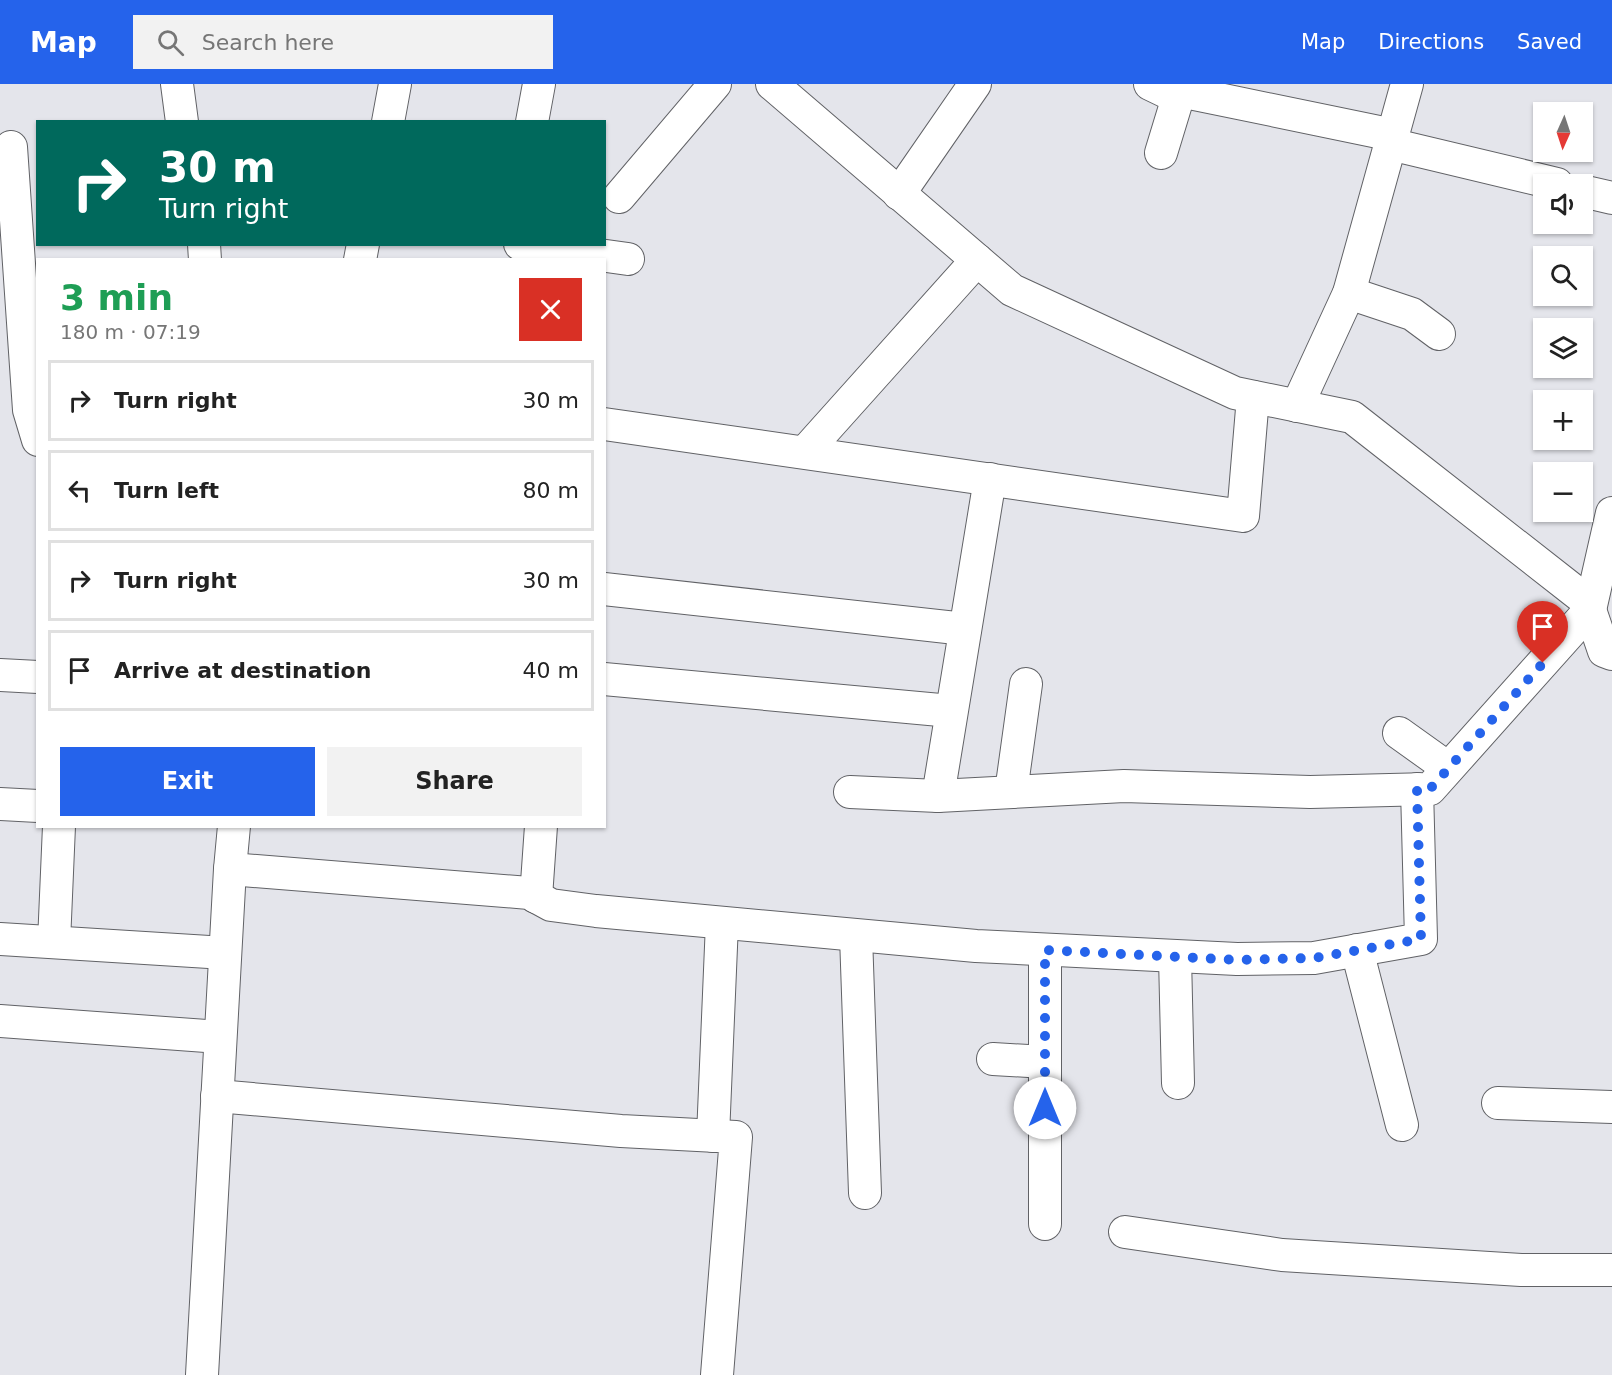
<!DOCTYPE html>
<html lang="en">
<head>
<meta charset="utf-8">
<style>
  :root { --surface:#fff; --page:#f2f2f2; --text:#222; --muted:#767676; --line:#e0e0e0; --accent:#2563eb }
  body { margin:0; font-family:"DejaVu Sans",sans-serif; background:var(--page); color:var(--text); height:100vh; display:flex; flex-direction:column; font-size:22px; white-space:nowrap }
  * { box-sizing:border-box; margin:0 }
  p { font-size:20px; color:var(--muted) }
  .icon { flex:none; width:33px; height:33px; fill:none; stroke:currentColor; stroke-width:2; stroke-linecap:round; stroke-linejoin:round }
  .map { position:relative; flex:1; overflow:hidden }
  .panel { position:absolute; left:36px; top:174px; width:570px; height:570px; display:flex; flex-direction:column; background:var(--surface); border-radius:0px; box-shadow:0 2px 4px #0004 }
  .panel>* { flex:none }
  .banner { position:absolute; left:36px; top:36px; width:570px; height:126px; border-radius:0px; box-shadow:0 2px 4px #0004; background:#00695c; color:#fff; overflow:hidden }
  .needle { width:39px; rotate:183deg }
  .fabs { position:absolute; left:1533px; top:18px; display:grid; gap:12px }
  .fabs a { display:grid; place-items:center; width:60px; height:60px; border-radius:0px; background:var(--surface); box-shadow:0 2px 4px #0004; font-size:30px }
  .pin { position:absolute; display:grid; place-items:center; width:51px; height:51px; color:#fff; margin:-62px -26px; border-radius:50% 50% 50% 0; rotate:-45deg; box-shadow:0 0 6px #0007 }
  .pin .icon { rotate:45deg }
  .me { position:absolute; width:66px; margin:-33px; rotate:0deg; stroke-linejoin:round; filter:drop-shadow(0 0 4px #0008) }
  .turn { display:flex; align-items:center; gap:21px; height:126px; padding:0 24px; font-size:27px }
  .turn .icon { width:78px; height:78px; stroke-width:2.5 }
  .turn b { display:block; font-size:42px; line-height:51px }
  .round { display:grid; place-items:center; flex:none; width:63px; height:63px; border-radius:0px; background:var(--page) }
  .summary { display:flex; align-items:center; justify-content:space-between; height:102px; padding:0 24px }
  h1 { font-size:36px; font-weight:800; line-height:45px; color:#1e9e55 }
  .cta { display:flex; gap:12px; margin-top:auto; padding:12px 24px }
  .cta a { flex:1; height:69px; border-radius:0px; background:var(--accent); color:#fff; font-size:24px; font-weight:800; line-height:69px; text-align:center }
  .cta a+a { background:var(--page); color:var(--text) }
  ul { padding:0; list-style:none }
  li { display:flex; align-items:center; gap:18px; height:81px; margin:0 12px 9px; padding:0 12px; border:3px solid var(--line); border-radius:0px }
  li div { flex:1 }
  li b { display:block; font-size:22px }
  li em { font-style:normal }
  header { display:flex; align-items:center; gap:36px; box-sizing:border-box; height:84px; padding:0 30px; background:var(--accent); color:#fff }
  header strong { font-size:28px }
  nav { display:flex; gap:33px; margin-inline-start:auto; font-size:21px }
  .search { width:420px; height:54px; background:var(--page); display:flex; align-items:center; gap:15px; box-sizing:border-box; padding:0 21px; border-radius:0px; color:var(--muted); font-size:22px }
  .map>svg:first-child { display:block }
</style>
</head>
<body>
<header>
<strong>Map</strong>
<div class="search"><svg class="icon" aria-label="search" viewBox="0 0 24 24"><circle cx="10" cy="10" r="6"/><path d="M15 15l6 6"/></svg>Search here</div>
<nav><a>Map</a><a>Directions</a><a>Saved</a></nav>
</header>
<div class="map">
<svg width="1612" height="1291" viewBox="0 0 1612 1291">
  <rect width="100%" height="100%" fill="#e4e5eb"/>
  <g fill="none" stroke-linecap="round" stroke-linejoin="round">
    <g stroke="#616266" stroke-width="34">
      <g id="minor">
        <polyline points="177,0 182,38"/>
        <polyline points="772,0 1012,206 1235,309 1352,333 1587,517 1604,567 1612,570"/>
        <polyline points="1150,0 1177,13"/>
        <polyline points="1180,7 1393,51"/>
        <polyline points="388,38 395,0"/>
        <polyline points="532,38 539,0"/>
        <polyline points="1390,60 1557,100"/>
        <polyline points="11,63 29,326 38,356"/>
        <polyline points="1161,69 1182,0"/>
        <polyline points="1582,107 1612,114"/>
        <polyline points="899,110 975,0"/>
        <polyline points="619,113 715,0"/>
        <polyline points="204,160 205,176"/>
        <polyline points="520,160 628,175"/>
        <polyline points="360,176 363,160"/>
        <polyline points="1349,209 1412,230 1439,250"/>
        <polyline points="1297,322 1349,209 1407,0"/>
        <polyline points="604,340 1243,432 1253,313"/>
        <polyline points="805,368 977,176"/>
        <polyline points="604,505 965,545"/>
        <polyline points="0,591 38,593"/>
        <polyline points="604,595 951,627"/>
        <polyline points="1399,649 1448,684"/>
        <polyline points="850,708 938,712 1124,702 1310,708 1430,705 1590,526 1612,429"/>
        <polyline points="1011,708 1026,600"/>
        <polyline points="938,712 990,395"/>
        <polyline points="0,720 38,722"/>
        <polyline points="230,785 529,809 551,821 596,827 976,862 1237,875 1314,874 1421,855 1417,705"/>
        <polyline points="536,813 541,742"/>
        <polyline points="856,852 865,1109"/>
        <polyline points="0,855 225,869"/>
        <polyline points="54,858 59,742"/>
        <polyline points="1357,866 1402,1041"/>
        <polyline points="1175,873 1178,999"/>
        <polyline points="0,937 220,953"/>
        <polyline points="993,975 1045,978"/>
        <polyline points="217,1012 621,1047 736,1053 717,1291"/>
        <polyline points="1498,1019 1612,1023"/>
        <polyline points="713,1052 722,839"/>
        <polyline points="1045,1140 1045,866"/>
        <polyline points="1125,1148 1282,1171 1521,1186 1612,1186"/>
        <polyline points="202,1291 230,785 234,742"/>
      </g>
    </g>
    <use href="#minor" stroke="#fff" stroke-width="32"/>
  </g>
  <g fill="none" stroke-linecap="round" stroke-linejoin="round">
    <polyline stroke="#2563eb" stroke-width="10" stroke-dasharray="0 18" points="1045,1024 1045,866 1238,876 1314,874 1421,855 1417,705 1430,705 1543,579"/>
  </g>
</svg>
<div class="fabs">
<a><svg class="needle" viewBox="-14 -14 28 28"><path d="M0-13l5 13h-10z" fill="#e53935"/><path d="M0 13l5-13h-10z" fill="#767676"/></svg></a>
<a><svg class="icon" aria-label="sound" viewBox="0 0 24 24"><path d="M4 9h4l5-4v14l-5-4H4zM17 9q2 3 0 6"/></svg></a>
<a><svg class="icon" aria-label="search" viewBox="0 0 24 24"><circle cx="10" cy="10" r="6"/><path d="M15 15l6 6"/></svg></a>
<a><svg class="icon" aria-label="layers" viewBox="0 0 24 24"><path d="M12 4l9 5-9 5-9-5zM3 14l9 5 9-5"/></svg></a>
<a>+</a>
<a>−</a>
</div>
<div class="pin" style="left:1543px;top:579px;background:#d93025"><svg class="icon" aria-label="arrive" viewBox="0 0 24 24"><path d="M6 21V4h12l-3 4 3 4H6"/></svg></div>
<svg class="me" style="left:1045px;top:1024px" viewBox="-20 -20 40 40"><circle r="19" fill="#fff"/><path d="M0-13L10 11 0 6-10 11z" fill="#2563eb"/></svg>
<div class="banner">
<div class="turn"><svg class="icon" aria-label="right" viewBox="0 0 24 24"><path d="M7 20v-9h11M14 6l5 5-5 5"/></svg><div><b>30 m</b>Turn right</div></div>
</div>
<section class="panel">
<div class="summary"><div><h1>3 min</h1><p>180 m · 07:19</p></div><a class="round" style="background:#d93025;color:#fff"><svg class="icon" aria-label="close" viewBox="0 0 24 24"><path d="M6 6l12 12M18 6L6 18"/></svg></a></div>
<ul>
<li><svg class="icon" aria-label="right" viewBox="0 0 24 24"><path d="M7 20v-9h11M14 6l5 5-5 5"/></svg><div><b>Turn right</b></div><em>30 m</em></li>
<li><svg class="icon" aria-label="left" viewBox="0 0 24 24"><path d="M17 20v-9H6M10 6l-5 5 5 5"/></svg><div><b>Turn left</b></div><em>80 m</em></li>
<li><svg class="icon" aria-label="right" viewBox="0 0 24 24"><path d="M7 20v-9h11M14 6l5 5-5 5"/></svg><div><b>Turn right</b></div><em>30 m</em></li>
<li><svg class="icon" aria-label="arrive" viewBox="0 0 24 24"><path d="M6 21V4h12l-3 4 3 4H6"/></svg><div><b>Arrive at destination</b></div><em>40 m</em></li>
</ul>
<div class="cta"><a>Exit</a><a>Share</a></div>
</section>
</div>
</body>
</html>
